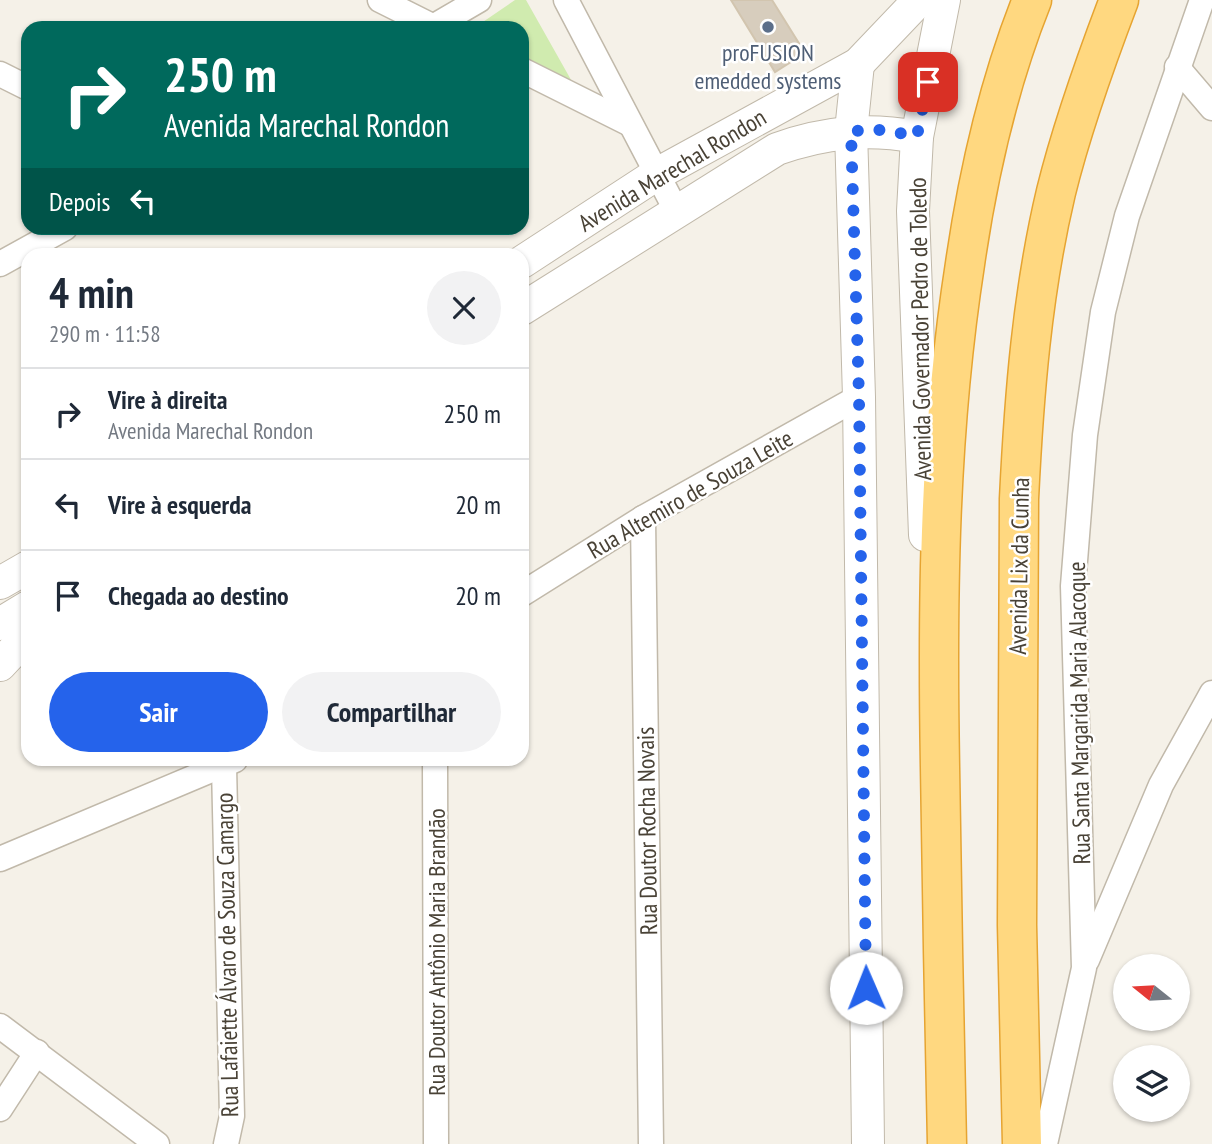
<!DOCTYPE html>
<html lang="pt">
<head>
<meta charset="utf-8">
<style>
  :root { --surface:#fff; --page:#f2f2f3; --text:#1f2937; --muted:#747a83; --line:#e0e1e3; --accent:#2563eb }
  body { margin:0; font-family:"PT Sans Narrow",sans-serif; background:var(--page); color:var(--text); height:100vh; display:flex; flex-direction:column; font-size:26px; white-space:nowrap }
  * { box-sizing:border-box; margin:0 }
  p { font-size:23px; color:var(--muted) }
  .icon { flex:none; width:38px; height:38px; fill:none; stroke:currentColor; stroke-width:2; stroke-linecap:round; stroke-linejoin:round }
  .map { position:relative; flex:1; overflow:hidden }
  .panel { position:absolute; left:21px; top:248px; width:508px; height:518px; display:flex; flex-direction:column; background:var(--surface); border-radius:21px; box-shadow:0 2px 5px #0004 }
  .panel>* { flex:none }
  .hud { position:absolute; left:21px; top:21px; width:508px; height:214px; border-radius:21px; box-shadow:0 2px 5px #0004; background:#00695c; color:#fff; overflow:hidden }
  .needle { width:46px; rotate:288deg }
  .fabs { position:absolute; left:1113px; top:954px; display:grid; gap:14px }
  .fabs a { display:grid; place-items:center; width:77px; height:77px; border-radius:50%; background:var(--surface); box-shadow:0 2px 5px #0004; font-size:35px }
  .pin { position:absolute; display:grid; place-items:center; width:60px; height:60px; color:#fff; margin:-30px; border-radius:14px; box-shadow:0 4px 10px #0006 }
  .me { position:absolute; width:77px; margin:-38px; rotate:359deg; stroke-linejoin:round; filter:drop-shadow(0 0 5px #0008) }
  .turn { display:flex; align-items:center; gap:24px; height:147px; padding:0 28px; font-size:32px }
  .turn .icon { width:91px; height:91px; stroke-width:2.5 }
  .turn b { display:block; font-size:49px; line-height:60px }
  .then { display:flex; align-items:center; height:66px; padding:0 28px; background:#0003; gap:14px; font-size:26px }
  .round { display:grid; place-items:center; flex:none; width:74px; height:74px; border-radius:37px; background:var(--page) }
  .head { display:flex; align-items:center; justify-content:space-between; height:119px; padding:0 28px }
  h1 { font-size:42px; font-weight:700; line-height:52px }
  .cta { display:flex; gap:14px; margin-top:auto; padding:14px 28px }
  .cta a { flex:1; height:80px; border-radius:42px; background:var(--accent); color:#fff; font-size:28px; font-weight:700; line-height:80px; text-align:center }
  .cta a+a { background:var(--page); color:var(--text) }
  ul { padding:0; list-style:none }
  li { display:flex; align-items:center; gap:21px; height:91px; padding:0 28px; border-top:2px solid var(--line) }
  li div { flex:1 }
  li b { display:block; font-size:26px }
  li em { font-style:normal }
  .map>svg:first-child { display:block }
</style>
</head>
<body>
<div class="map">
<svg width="1212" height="1144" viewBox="0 0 1212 1144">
  <rect width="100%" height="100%" fill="#f5f1e8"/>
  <polygon fill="#d0ebaf" points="515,0 526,0 579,94 522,64 522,28 474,28"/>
  <polygon fill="#d7cdbd" stroke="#d2c5af" stroke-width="2" points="731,0 772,0 805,53 775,72"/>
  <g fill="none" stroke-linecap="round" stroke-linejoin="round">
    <g stroke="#c1b9aa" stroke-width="27">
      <g id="minor">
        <polyline points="380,0 436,28"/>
        <polyline points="566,0 677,212"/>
        <polyline points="431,28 479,0"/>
        <polyline points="1177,67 1212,108"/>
        <polyline points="522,70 628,123"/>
        <polyline points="0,74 28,88"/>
        <polyline points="0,264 65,228"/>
        <polyline points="643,518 651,1144"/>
        <polyline points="522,594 643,518 859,397"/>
        <polyline points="435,760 436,1144"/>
        <polyline points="224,766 232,1116 226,1144"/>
        <polyline points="0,859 235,760"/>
        <polyline points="1087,960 1161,785 1212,693"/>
        <polyline points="0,1026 157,1144"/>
        <polyline points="0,1109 37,1052"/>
        <polyline points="1045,1144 1084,968 1073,586 1085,435 1103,312 1127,216 1202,0"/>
      </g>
    </g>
    <g stroke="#c1b9aa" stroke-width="34">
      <g id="tertiary">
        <polyline points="858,64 851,131 859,397 868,1144"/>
        <polyline points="522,262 657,174 858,64 919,0"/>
        <path d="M522,309L777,149C825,132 867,128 917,137"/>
        <polyline points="925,535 913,211 917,137 944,0"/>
        <polyline points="0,583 28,567"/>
        <polyline points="0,624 28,607"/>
        <polyline points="0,665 28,635"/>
      </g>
    </g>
    <g stroke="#e6a431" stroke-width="41">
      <g id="trunk">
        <path d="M947,1144C944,1018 942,893 940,767C937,598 939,431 965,264C978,174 998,85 1032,0"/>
        <path d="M1022,1144L1017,925L1019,499C1024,396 1032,293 1056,192C1072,127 1095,63 1119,0"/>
      </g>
    </g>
    <use href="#minor" stroke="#fff" stroke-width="24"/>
    <use href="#tertiary" stroke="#fff" stroke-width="32"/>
    <use href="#trunk" stroke="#ffd880" stroke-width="38"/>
  </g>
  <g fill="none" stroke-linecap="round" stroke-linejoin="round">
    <polyline stroke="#2563eb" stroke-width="12" stroke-dasharray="0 21.6" points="866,988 859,397 851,131 882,130 917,136 928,82"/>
  </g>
  <circle fill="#5c6f8a" stroke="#fff" stroke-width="2.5" cx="768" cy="27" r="7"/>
  <g text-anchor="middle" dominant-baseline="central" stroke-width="5" stroke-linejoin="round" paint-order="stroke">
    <g font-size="24" fill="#4e5e75" stroke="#fff">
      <text x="768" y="52">proFUSION<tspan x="768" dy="28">emedded systems</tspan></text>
    </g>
    <g font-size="24" fill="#494236" stroke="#fff">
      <text transform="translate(672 170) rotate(-31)">Avenida Marechal Rondon</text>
      <text transform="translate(920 329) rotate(-91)">Avenida Governador Pedro de Toledo</text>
      <text transform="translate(690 494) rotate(-30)">Rua Altemiro de Souza Leite</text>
      <text transform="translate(1019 566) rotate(-89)">Avenida Lix da Cunha</text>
      <text transform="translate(1079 713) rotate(-91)">Rua Santa Margarida Maria Alacoque</text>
      <text transform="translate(647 831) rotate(-91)">Rua Doutor Rocha Novais</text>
      <text transform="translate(436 952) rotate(-90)">Rua Doutor Antônio Maria Brandão</text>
      <text transform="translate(227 955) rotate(-91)">Rua Lafaiette Álvaro de Souza Camargo</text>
    </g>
  </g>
</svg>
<div class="fabs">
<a><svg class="needle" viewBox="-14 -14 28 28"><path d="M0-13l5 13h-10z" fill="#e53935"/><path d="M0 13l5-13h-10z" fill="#747a83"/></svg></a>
<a><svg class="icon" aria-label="layers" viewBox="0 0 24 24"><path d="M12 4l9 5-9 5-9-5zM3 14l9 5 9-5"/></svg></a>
</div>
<div class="pin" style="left:928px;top:82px;background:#d93025"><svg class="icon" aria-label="arrive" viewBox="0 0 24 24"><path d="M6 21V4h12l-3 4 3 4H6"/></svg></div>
<svg class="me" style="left:866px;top:988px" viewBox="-20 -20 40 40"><circle r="19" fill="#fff"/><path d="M0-13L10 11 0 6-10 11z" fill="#2563eb"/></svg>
<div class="hud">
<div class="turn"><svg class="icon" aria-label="right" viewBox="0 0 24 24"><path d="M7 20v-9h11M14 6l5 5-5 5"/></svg><div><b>250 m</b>Avenida Marechal Rondon</div></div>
<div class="then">Depois<svg class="icon" aria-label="left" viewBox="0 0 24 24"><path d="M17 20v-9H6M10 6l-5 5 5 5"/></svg></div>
</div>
<section class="panel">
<div class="head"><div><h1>4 min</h1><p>290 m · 11:58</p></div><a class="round"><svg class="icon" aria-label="close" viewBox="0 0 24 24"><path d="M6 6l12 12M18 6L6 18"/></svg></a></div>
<ul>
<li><svg class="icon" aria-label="right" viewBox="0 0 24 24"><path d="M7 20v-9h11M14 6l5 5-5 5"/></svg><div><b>Vire à direita</b><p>Avenida Marechal Rondon</p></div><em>250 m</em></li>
<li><svg class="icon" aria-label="left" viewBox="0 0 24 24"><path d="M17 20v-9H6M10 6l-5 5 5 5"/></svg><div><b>Vire à esquerda</b></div><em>20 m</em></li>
<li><svg class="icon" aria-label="arrive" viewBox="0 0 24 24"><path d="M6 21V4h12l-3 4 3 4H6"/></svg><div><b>Chegada ao destino</b></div><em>20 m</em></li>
</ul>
<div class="cta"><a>Sair</a><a>Compartilhar</a></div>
</section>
</div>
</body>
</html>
